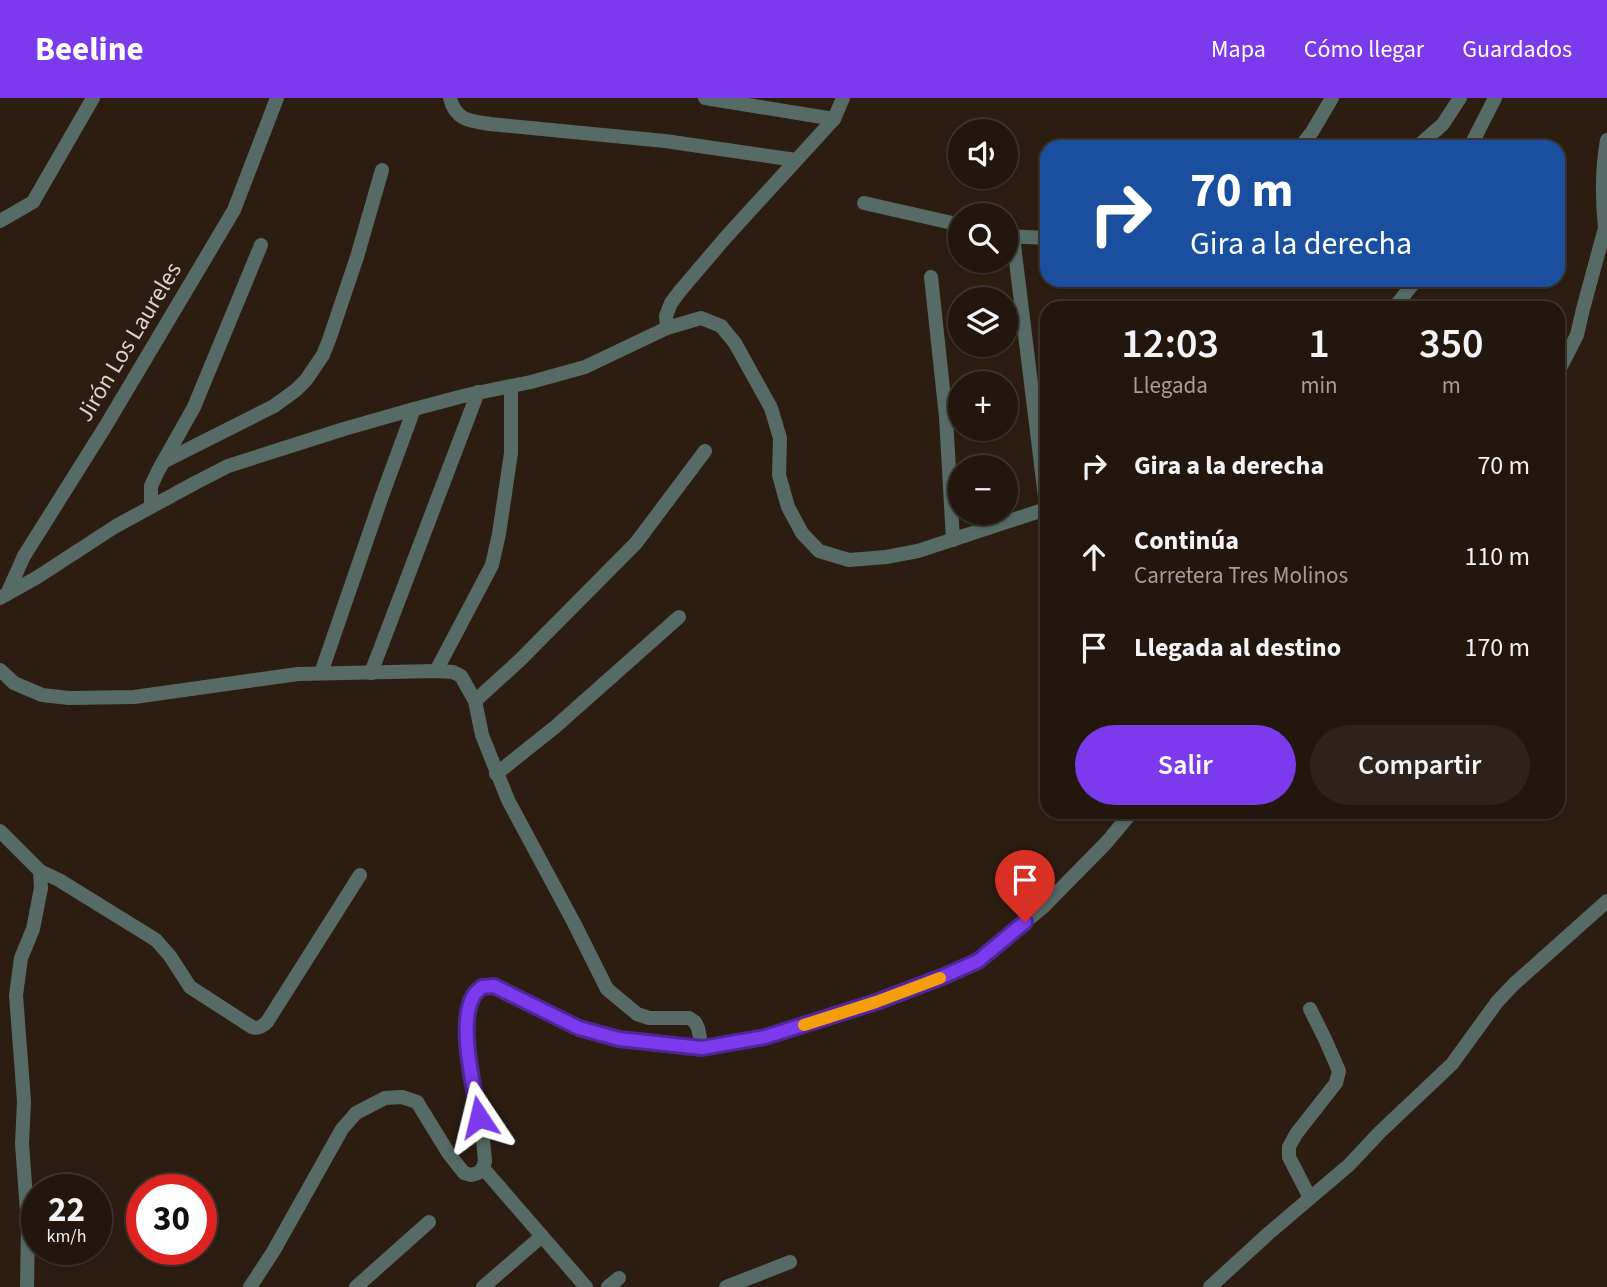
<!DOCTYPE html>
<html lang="es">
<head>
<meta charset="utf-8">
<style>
  :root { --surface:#22160d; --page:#2e231b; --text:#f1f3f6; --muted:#a29f9d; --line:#3f352e; --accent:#7c3aed }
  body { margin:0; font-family:"Source Sans 3",sans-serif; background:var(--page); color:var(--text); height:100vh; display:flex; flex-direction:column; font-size:26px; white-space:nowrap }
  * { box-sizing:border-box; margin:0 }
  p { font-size:23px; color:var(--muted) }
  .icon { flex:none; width:38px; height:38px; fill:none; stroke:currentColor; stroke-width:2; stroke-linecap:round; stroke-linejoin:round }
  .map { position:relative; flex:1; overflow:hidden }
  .drawer { position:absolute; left:1040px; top:203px; width:525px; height:518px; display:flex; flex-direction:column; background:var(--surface); border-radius:21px; box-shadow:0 2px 5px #0004,0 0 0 2px var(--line) }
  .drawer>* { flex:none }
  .banner { position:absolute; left:1040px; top:42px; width:525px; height:147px; border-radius:21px; box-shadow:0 2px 5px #0004,0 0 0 2px var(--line); background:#1a4fa0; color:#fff; overflow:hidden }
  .tools { position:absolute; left:948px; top:21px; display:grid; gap:14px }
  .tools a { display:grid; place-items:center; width:70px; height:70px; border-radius:50%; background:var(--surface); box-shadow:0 2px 5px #0004,0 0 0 2px var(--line); font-size:35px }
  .speed { position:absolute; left:21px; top:1076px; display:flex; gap:14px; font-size:35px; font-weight:700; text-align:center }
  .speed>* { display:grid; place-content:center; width:91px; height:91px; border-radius:50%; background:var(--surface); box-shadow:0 2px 5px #0004,0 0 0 2px var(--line); line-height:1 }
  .speed small { font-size:18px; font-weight:400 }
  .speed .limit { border:10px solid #d22; background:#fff; color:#111 }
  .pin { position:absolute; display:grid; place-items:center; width:60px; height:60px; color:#fff; margin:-72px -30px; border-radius:50% 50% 50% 0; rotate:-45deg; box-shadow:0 0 7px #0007 }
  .pin .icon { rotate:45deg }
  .me { position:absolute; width:77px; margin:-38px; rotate:350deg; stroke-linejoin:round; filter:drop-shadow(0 0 5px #0008) }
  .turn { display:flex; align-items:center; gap:24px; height:147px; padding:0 35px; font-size:32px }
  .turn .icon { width:91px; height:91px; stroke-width:2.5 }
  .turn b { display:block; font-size:49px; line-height:60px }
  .eta { display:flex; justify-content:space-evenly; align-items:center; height:119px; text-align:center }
  .eta b { font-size:42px; font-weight:600; line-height:49px }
  .button { display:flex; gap:14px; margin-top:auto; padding:14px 35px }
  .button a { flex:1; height:80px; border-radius:42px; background:var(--accent); color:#fff; font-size:28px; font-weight:600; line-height:80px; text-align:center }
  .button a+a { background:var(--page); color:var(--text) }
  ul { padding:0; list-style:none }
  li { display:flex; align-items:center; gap:21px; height:91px; padding:0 35px }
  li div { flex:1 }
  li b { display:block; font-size:26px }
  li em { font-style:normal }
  header { display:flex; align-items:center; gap:42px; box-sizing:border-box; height:98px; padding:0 35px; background:var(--accent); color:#fff }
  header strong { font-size:33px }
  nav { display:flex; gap:38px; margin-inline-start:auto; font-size:24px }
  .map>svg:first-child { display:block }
</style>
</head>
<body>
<header>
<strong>Beeline</strong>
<nav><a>Mapa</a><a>Cómo llegar</a><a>Guardados</a></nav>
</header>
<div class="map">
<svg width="1607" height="1189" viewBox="0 0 1607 1189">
  <rect width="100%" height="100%" fill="#2d1d11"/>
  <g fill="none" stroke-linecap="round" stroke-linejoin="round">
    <g stroke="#566b66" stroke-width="14">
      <path d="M450,0C455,22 470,23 490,26L665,43L796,62"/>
      <polyline points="834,21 843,0"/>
      <path d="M1607,42C1602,70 1602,101 1605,130L1607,128"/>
      <polyline points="1300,49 1312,34 1332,0"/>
      <polyline points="1417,49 1443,26 1460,0"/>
      <polyline points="1470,49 1495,0"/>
      <polyline points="864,105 961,127"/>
      <polyline points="0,123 33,104 93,0"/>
      <polyline points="1006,138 1046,140"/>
      <polyline points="1013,139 1046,407"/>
      <polyline points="931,179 946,319 953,442"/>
      <polyline points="1394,210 1416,182"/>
      <polyline points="667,230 666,218 671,205 680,193 726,139 834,21 705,0"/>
      <polyline points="1558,274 1577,237 1583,211 1605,130"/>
      <polyline points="163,364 274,308 296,292 306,282 323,257 329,242 357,159 382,72"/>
      <polyline points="151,409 151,388 158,373 194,309 261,147"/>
      <polyline points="7,496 24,458 105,329 234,112 277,0"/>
      <polyline points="0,500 36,480 116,428 195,385 228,368 344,331 414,311 467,297 531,284 585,269 667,230 701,220 721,228 735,245 771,310 780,340 779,377 788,409 802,435 819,453 849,462 886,459 918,453 1046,411"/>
      <polyline points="0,572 14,585 42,597 69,600 134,599 298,576 436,573 453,574 461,578 475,603 482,637 508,702 574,825 607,891 637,916 649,920 689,920 695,924 698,930 702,950 619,941 579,930 494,888 482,889 474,897 468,914 467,951 483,1042 485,1063 483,1070 478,1075 471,1077 464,1075 449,1056 417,1004 402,999 385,1000 356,1015 342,1031 273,1154 250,1189"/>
      <polyline points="436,573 492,467 499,436 511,355 511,288"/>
      <polyline points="321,575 382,398 414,311"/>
      <polyline points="371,575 478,294"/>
      <polyline points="475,603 520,562 636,445 705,353"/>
      <polyline points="496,676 555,629 679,519"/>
      <polyline points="0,733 40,773 41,790 33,831 21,860 16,897 24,1003 22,1046 28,1127 27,1189"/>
      <path d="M40,773L59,782L156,842L170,858L190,889L252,929C258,931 262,929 267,924L360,777"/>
      <polyline points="1310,911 1325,941 1339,973 1336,985 1296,1036 1289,1049 1289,1059 1310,1100"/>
      <polyline points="702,950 765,939 833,918 942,879 978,863 1043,809 1106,745 1132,714"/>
      <polyline points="483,1070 586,1189"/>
      <polyline points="356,1189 429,1124"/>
      <polyline points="483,1189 542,1138"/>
      <polyline points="608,1189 619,1180"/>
      <polyline points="726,1189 790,1164"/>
      <polyline points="1210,1189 1269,1135 1349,1067 1380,1034 1452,966 1497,904 1514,886 1607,803"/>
    </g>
  </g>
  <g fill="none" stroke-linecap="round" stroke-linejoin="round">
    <g stroke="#51269a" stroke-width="18">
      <path id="route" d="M479,1019C474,989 457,924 474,897C476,894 479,892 482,889L494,888L579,930L619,941L702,950L765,939L876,904L942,879L978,863L1025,824"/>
    </g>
    <use href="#route" stroke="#7c3aed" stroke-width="12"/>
    <polyline stroke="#f59e0b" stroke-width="12" points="804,927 876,904 940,880"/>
  </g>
  <g text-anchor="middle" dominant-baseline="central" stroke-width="7" stroke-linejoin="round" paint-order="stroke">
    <g font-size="24" fill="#ded3cb" stroke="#2d1d11">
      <text transform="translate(129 244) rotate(-59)">Jirón Los Laureles</text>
    </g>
  </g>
</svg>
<div class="tools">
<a><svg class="icon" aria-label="sound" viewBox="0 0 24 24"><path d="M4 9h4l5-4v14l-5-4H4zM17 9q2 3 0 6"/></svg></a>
<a><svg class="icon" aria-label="search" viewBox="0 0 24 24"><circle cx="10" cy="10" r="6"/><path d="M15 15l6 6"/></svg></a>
<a><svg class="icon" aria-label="layers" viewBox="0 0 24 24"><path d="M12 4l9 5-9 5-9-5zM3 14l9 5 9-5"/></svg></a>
<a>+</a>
<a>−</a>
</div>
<div class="speed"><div>22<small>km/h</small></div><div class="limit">30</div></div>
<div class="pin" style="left:1025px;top:824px;background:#d93025"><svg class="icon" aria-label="arrive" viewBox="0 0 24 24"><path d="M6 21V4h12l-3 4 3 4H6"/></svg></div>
<svg class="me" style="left:479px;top:1019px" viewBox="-20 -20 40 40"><path d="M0-17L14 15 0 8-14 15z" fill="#7c3aed" stroke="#fff" stroke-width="4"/></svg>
<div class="banner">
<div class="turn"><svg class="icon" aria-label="right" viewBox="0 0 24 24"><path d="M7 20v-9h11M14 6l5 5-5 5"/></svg><div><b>70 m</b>Gira a la derecha</div></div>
</div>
<section class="drawer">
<div class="eta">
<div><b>12:03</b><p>Llegada</p></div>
<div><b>1</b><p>min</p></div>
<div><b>350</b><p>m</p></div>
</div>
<ul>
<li><svg class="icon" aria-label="right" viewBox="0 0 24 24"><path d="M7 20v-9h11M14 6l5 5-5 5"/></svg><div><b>Gira a la derecha</b></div><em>70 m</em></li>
<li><svg class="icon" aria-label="ahead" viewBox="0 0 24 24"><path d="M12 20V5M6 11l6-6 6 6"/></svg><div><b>Continúa</b><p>Carretera Tres Molinos</p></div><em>110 m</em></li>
<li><svg class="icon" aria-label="arrive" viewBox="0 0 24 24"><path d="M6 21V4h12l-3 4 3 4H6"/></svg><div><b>Llegada al destino</b></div><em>170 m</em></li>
</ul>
<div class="button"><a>Salir</a><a>Compartir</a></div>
</section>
</div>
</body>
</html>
